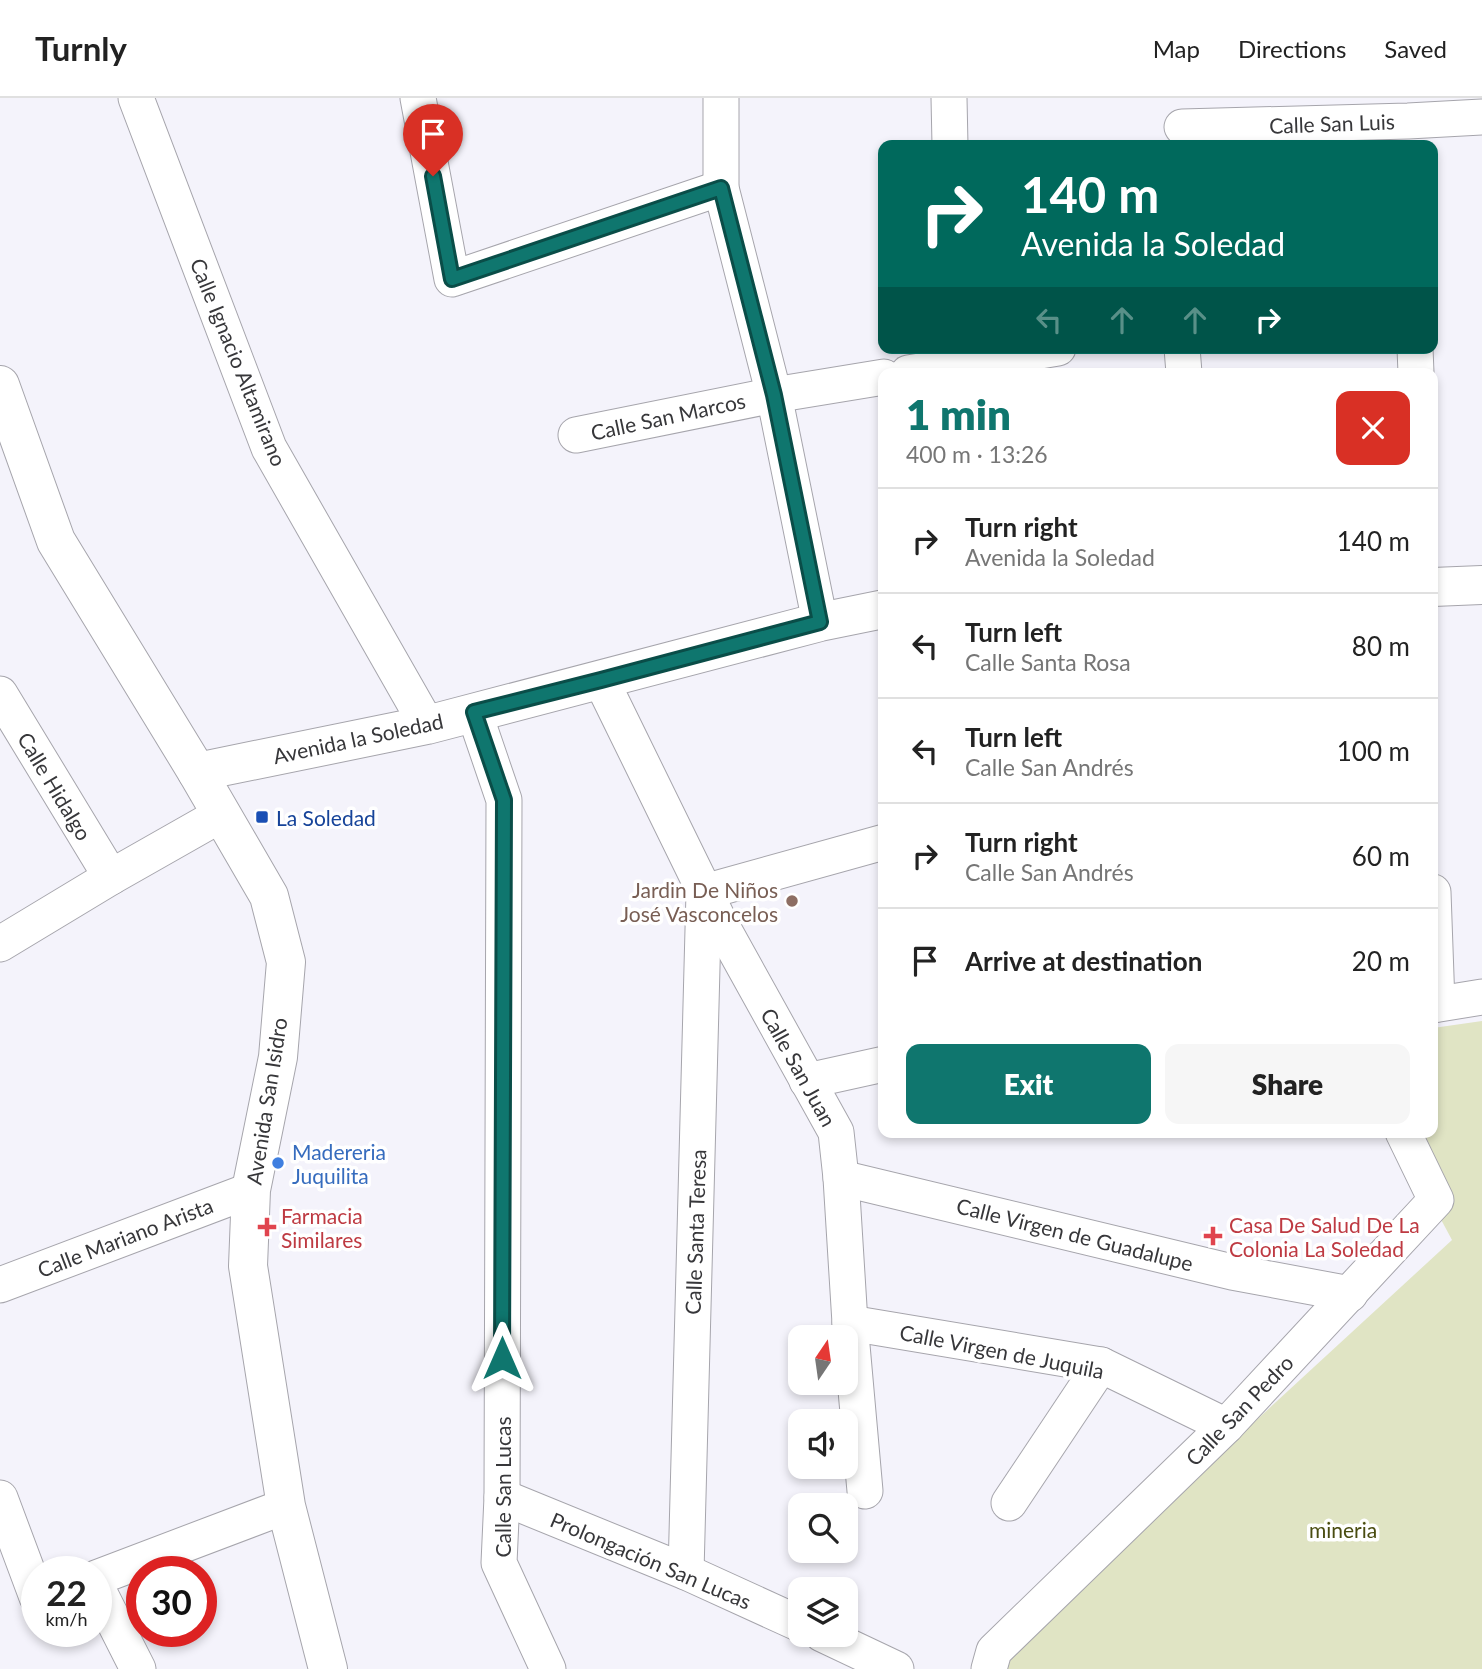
<!DOCTYPE html>
<html lang="en">
<head>
<meta charset="utf-8">
<style>
  :root { --surface:#fff; --page:#f6f6f6; --text:#222; --muted:#767676; --line:#e0e0e0; --accent:#0f766e }
  body { margin:0; font-family:Lato,sans-serif; background:var(--page); color:var(--text); height:100vh; display:flex; flex-direction:column; font-size:26px; white-space:nowrap }
  * { box-sizing:border-box; margin:0 }
  p { font-size:23px; color:var(--muted) }
  .icon { flex:none; width:38px; height:38px; fill:none; stroke:currentColor; stroke-width:2; stroke-linecap:round; stroke-linejoin:round }
  .map { position:relative; flex:1; overflow:hidden }
  .drawer { position:absolute; left:878px; top:270px; width:560px; height:770px; display:flex; flex-direction:column; background:var(--surface); border-radius:14px; box-shadow:0 4px 10px #0003 }
  .drawer>* { flex:none }
  .top-card { position:absolute; left:878px; top:42px; width:560px; height:214px; border-radius:14px; box-shadow:0 4px 10px #0003; background:#00695c; color:#fff; overflow:hidden }
  .needle { width:46px; rotate:13deg }
  .tools { position:absolute; left:788px; top:1227px; display:grid; gap:14px }
  .tools a { display:grid; place-items:center; width:70px; height:70px; border-radius:14px; background:var(--surface); box-shadow:0 4px 10px #0003; font-size:35px }
  .speed { position:absolute; left:21px; top:1458px; display:flex; gap:14px; font-size:35px; font-weight:700; text-align:center }
  .speed>* { display:grid; place-content:center; width:91px; height:91px; border-radius:50%; background:var(--surface); box-shadow:0 4px 10px #0003; line-height:1 }
  .speed small { font-size:18px; font-weight:400 }
  .speed .limit { border:10px solid #d22; background:#fff; color:#111 }
  .pin { position:absolute; display:grid; place-items:center; width:60px; height:60px; color:#fff; margin:-72px -30px; border-radius:50% 50% 50% 0; rotate:-45deg; box-shadow:0 0 7px #0007 }
  .pin .icon { rotate:45deg }
  .me { position:absolute; width:77px; margin:-38px; rotate:0deg; stroke-linejoin:round; filter:drop-shadow(0 0 5px #0008) }
  .turn { display:flex; align-items:center; gap:24px; height:147px; padding:0 28px; font-size:32px }
  .turn .icon { width:91px; height:91px; stroke-width:2.5 }
  .turn b { display:block; font-size:49px; line-height:60px }
  .lanes { display:flex; align-items:center; height:66px; padding:0 28px; background:#0003; justify-content:center; gap:35px; direction:ltr }
  .lanes .off { opacity:.35 }
  .round { display:grid; place-items:center; flex:none; width:74px; height:74px; border-radius:14px; background:var(--page) }
  .head { display:flex; align-items:center; justify-content:space-between; height:119px; padding:0 28px }
  h1 { font-size:42px; font-weight:800; line-height:52px; color:var(--accent) }
  .button { display:flex; gap:14px; margin-top:auto; padding:14px 28px }
  .button a { flex:1; height:80px; border-radius:14px; background:var(--accent); color:#fff; font-size:28px; font-weight:800; line-height:80px; text-align:center }
  .button a+a { background:var(--page); color:var(--text) }
  ul { padding:0; list-style:none }
  li { display:flex; align-items:center; gap:21px; height:105px; padding:0 28px; border-top:2px solid var(--line) }
  li div { flex:1 }
  li b { display:block; font-size:26px }
  li em { font-style:normal }
  header { display:flex; align-items:center; gap:42px; box-sizing:border-box; height:98px; padding:0 35px; background:var(--surface); border-bottom:2px solid var(--line) }
  header strong { font-size:33px }
  nav { display:flex; gap:38px; margin-inline-start:auto; font-size:24px }
  .map>svg:first-child { display:block }
</style>
</head>
<body>
<header>
<strong>Turnly</strong>
<nav><a>Map</a><a>Directions</a><a>Saved</a></nav>
</header>
<div class="map">
<svg width="1482" height="1571" viewBox="0 0 1482 1571">
  <rect width="100%" height="100%" fill="#f4f3fb"/>
  <polygon fill="#e0e4c4" points="1482,923 1482,1571 1000,1571 1001,1557 1452,1142 1394,1034 1433,1034 1433,930"/>
  <g fill="none" stroke-linecap="round" stroke-linejoin="round">
    <g stroke="#a6a5ac" stroke-width="37">
      <g id="minor">
        <polyline points="136,0 269,350 427,627"/>
        <polyline points="418,0 452,181 721,90"/>
        <polyline points="721,0 721,90 774,297 820,524"/>
        <polyline points="949,0 950,47"/>
        <polyline points="1182,29 1408,23 1482,19"/>
        <polyline points="1182,250 1184,275"/>
        <polyline points="1415,250 1416,275"/>
        <polyline points="908,275 1058,250"/>
        <polyline points="576,337 774,297 884,279"/>
        <polyline points="601,582 719,823 836,1034 841,1080 850,1225 865,1393"/>
        <polyline points="0,596 111,779"/>
        <polyline points="474,614 504,702 502,1399 499,1465 548,1571"/>
        <polyline points="1433,794 1437,906"/>
        <polyline points="0,846 111,779 222,716"/>
        <polyline points="1433,907 1482,899"/>
        <polyline points="807,983 884,966"/>
        <polyline points="841,1080 1232,1174 1350,1196"/>
        <polyline points="0,1187 251,1092"/>
        <polyline points="850,1225 1101,1267 1226,1328"/>
        <polyline points="502,1399 686,1474 800,1526"/>
        <polyline points="0,1400 37,1499"/>
        <polyline points="1009,1405 1101,1267"/>
        <polyline points="686,1474 704,794 884,744"/>
        <polyline points="96,1480 286,1408"/>
        <polyline points="96,1488 138,1571"/>
        <polyline points="822,1536 896,1571"/>
        <polyline points="989,1571 994,1553 1226,1328 1436,1102 1403,1034"/>
      </g>
    </g>
    <g stroke="#a6a5ac" stroke-width="40">
      <g id="tertiary">
        <polyline points="1433,489 1482,487"/>
        <polyline points="197,674 427,627 820,524 884,511"/>
      </g>
    </g>
    <g stroke="#a6a5ac" stroke-width="40">
      <polyline id="secondary" points="0,287 56,443 197,674 269,798 286,864 278,959 251,1092 248,1168 286,1408 328,1571"/>
    </g>
    <use href="#minor" stroke="#fff" stroke-width="35"/>
    <use href="#tertiary" stroke="#fff" stroke-width="38"/>
    <use href="#secondary" stroke="#fff" stroke-width="38"/>
  </g>
  <g fill="none" stroke-linecap="round" stroke-linejoin="round">
    <g stroke="#0a4d48" stroke-width="18">
      <polyline id="route" points="433,78 452,181 721,90 774,297 820,524 601,582 474,614 504,702 502,1260"/>
    </g>
    <use href="#route" stroke="#0f766e" stroke-width="12"/>
  </g>
  <rect fill="#1a4fb4" stroke="#fff" stroke-width="2.5" x="255" y="712" width="14" height="14" rx="3.5"/>
  <circle fill="#8d6e63" stroke="#fff" stroke-width="2.5" cx="792" cy="803" r="7"/>
  <circle fill="#3f7fe0" stroke="#fff" stroke-width="2.5" cx="278" cy="1065" r="7"/>
  <g fill="#e0444e" stroke="#fff" stroke-width="2.5">
    <path d="M263.5 1118.5h7v7h7v7h-7v7h-7v-7h-7v-7h7z"/>
    <path d="M1209.5 1127.5h7v7h7v7h-7v7h-7v-7h-7v-7h7z"/>
  </g>
  <g text-anchor="middle" dominant-baseline="central" stroke-width="7" stroke-linejoin="round" paint-order="stroke">
    <g font-size="21" fill="#37373a" stroke="#fff">
      <text transform="translate(1332 25) rotate(-2)">Calle San Luis</text>
      <text transform="translate(239 264) rotate(68)">Calle Ignacio Altamirano</text>
      <text transform="translate(668 318) rotate(-12)">Calle San Marcos</text>
      <text transform="translate(358 640) rotate(-12)">Avenida la Soledad</text>
      <text transform="translate(55 688) rotate(59)">Calle Hidalgo</text>
      <text transform="translate(799 969) rotate(61)">Calle San Juan</text>
      <text transform="translate(266 1003) rotate(-81)">Avenida San Isidro</text>
      <text transform="translate(695 1134) rotate(-88)">Calle Santa Teresa</text>
      <text transform="translate(1075 1136) rotate(14)">Calle Virgen de Guadalupe</text>
      <text transform="translate(125 1139) rotate(-21)">Calle Mariano Arista</text>
      <text transform="translate(1002 1253) rotate(11)">Calle Virgen de Juquila</text>
      <text transform="translate(1239 1312) rotate(-46)">Calle San Pedro</text>
      <text transform="translate(502 1389) rotate(-90)">Calle San Lucas</text>
      <text transform="translate(651 1462) rotate(23)">Prolongación San Lucas</text>
    </g>
    <g font-size="21" fill="#164399" stroke="#fff" text-anchor="start">
      <text x="276" y="719">La Soledad</text>
    </g>
    <g font-size="21" fill="#785e54" stroke="#fff" text-anchor="end">
      <text x="778" y="791">Jardin De Niños<tspan x="778" dy="24">José Vasconcelos</tspan></text>
    </g>
    <g font-size="21" fill="#366cbe" stroke="#fff" text-anchor="start">
      <text x="292" y="1053">Madereria<tspan x="292" dy="24">Juquilita</tspan></text>
    </g>
    <g font-size="21" fill="#be3a42" stroke="#fff" text-anchor="start">
      <text x="281" y="1117">Farmacia<tspan x="281" dy="24">Similares</tspan></text>
      <text x="1229" y="1126">Casa De Salud De La<tspan x="1229" dy="24">Colonia La Soledad</tspan></text>
    </g>
    <g font-size="21" fill="#494c10" stroke="#fff">
      <text x="1343" y="1431">mineria</text>
    </g>
  </g>
</svg>
<div class="tools">
<a><svg class="needle" viewBox="-14 -14 28 28"><path d="M0-13l5 13h-10z" fill="#e53935"/><path d="M0 13l5-13h-10z" fill="#767676"/></svg></a>
<a><svg class="icon" aria-label="sound" viewBox="0 0 24 24"><path d="M4 9h4l5-4v14l-5-4H4zM17 9q2 3 0 6"/></svg></a>
<a><svg class="icon" aria-label="search" viewBox="0 0 24 24"><circle cx="10" cy="10" r="6"/><path d="M15 15l6 6"/></svg></a>
<a><svg class="icon" aria-label="layers" viewBox="0 0 24 24"><path d="M12 4l9 5-9 5-9-5zM3 14l9 5 9-5"/></svg></a>
</div>
<div class="speed"><div>22<small>km/h</small></div><div class="limit">30</div></div>
<div class="pin" style="left:433px;top:78px;background:#d93025"><svg class="icon" aria-label="arrive" viewBox="0 0 24 24"><path d="M6 21V4h12l-3 4 3 4H6"/></svg></div>
<svg class="me" style="left:502px;top:1260px" viewBox="-20 -20 40 40"><path d="M0-17L14 15 0 8-14 15z" fill="#0f766e" stroke="#fff" stroke-width="4"/></svg>
<div class="top-card">
<div class="turn"><svg class="icon" aria-label="right" viewBox="0 0 24 24"><path d="M7 20v-9h11M14 6l5 5-5 5"/></svg><div><b>140 m</b>Avenida la Soledad</div></div>
<div class="lanes"><svg class="icon off" aria-label="left" viewBox="0 0 24 24"><path d="M17 20v-9H6M10 6l-5 5 5 5"/></svg><svg class="icon off" aria-label="ahead" viewBox="0 0 24 24"><path d="M12 20V5M6 11l6-6 6 6"/></svg><svg class="icon off" aria-label="ahead" viewBox="0 0 24 24"><path d="M12 20V5M6 11l6-6 6 6"/></svg><svg class="icon" aria-label="right" viewBox="0 0 24 24"><path d="M7 20v-9h11M14 6l5 5-5 5"/></svg></div>
</div>
<section class="drawer">
<div class="head"><div><h1>1 min</h1><p>400 m · 13:26</p></div><a class="round" style="background:#d93025;color:#fff"><svg class="icon" aria-label="close" viewBox="0 0 24 24"><path d="M6 6l12 12M18 6L6 18"/></svg></a></div>
<ul>
<li><svg class="icon" aria-label="right" viewBox="0 0 24 24"><path d="M7 20v-9h11M14 6l5 5-5 5"/></svg><div><b>Turn right</b><p>Avenida la Soledad</p></div><em>140 m</em></li>
<li><svg class="icon" aria-label="left" viewBox="0 0 24 24"><path d="M17 20v-9H6M10 6l-5 5 5 5"/></svg><div><b>Turn left</b><p>Calle Santa Rosa</p></div><em>80 m</em></li>
<li><svg class="icon" aria-label="left" viewBox="0 0 24 24"><path d="M17 20v-9H6M10 6l-5 5 5 5"/></svg><div><b>Turn left</b><p>Calle San Andrés</p></div><em>100 m</em></li>
<li><svg class="icon" aria-label="right" viewBox="0 0 24 24"><path d="M7 20v-9h11M14 6l5 5-5 5"/></svg><div><b>Turn right</b><p>Calle San Andrés</p></div><em>60 m</em></li>
<li><svg class="icon" aria-label="arrive" viewBox="0 0 24 24"><path d="M6 21V4h12l-3 4 3 4H6"/></svg><div><b>Arrive at destination</b></div><em>20 m</em></li>
</ul>
<div class="button"><a>Exit</a><a>Share</a></div>
</section>
</div>
</body>
</html>
